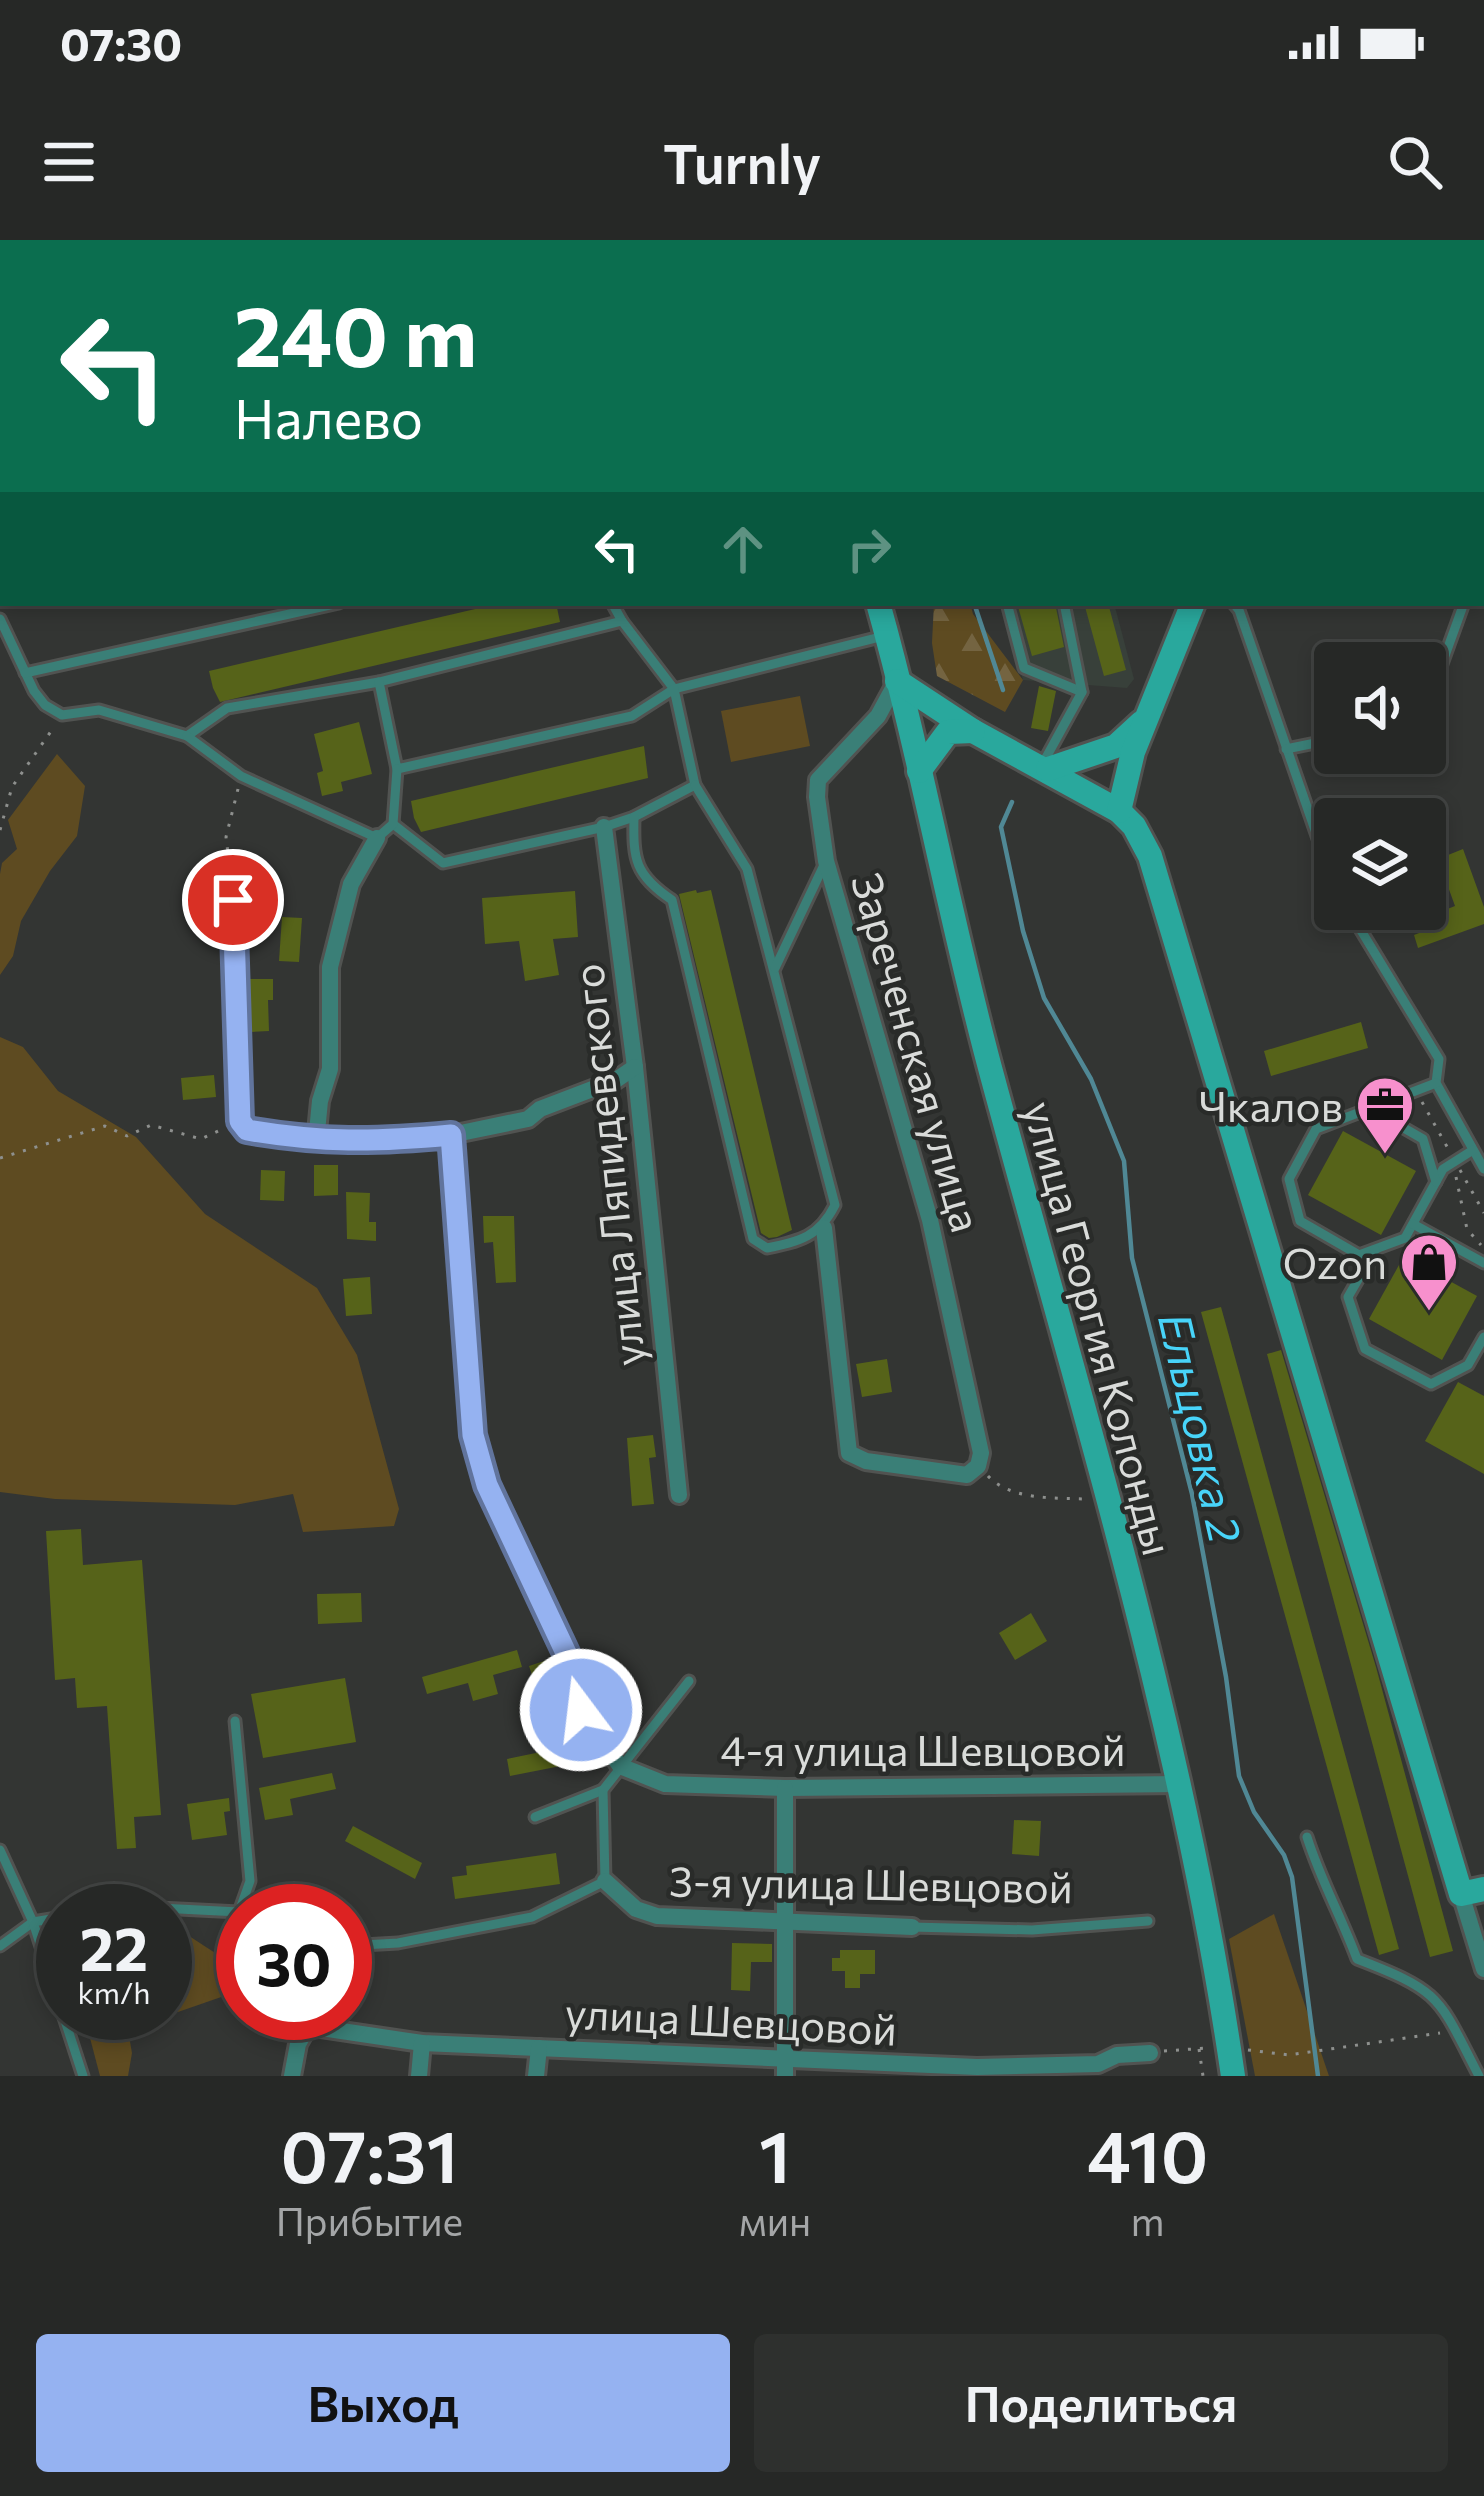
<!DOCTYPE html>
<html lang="ru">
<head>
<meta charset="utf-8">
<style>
  :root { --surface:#262826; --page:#2e302e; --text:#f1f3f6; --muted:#a4a6a7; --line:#424443; --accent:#95b2f1 }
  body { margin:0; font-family:Commissioner,sans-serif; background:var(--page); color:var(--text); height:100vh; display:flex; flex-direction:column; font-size:45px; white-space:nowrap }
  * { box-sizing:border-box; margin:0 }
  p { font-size:39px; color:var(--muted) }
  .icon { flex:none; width:66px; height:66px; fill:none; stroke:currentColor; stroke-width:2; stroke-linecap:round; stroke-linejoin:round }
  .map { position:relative; height:1836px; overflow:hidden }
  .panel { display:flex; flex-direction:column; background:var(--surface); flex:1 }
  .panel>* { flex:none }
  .guide { position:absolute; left:0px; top:0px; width:1485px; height:366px; box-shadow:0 6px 18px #0003,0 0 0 3px var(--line); background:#0b6e4f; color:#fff; overflow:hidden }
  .fabs { position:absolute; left:1314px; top:402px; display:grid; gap:24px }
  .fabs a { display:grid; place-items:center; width:132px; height:132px; border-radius:12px; background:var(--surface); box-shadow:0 6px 18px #0003,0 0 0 3px var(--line); font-size:60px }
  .speed { position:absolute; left:36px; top:1644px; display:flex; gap:24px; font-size:60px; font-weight:700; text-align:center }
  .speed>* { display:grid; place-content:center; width:156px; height:156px; border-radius:50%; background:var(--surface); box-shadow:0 6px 18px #0003,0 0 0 3px var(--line); line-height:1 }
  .speed small { font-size:30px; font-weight:400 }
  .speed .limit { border:18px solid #d22; background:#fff; color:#111 }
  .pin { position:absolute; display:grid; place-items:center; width:102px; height:102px; color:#fff; margin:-51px; border:6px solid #fff; border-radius:50%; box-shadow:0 3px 12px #0007 }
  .me { position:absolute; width:132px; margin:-66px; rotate:345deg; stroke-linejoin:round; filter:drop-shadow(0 0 9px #0008) }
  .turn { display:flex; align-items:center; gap:42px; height:252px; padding:0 36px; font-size:54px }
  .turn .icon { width:156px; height:156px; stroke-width:2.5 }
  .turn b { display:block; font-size:84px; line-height:102px }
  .lanes { display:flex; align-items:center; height:114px; padding:0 36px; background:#0003; justify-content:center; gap:60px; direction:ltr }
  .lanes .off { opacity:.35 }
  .eta { display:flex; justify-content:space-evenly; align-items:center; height:204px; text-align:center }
  .eta b { font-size:72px; font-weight:600; line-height:84px }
  .cta { display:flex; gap:24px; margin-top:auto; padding:24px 36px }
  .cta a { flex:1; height:138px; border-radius:12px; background:var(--accent); color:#111; font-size:48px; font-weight:600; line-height:138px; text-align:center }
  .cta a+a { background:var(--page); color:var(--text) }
  .status { display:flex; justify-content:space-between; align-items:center; height:84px; padding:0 60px; background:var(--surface); direction:ltr }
  .status svg { height:33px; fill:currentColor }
  header { display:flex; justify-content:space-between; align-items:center; height:156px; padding:0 36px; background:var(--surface); font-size:54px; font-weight:600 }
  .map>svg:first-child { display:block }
</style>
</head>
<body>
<div class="status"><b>07:30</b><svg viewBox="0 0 49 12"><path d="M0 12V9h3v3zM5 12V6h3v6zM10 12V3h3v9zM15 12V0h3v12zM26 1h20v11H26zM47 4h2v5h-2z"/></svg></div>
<header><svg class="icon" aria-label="menu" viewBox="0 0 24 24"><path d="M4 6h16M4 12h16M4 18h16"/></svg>Turnly<svg class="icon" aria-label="search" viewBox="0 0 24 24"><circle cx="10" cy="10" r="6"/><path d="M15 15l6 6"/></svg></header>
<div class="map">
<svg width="1484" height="1836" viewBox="0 0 1484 1836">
  <defs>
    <pattern id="forest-firs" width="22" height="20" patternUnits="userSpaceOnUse" patternTransform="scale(3)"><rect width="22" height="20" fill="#5e4b21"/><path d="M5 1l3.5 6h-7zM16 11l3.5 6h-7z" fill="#746441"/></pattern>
  </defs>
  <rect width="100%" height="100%" fill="#333533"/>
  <polygon fill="#38403a" points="1002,363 1114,363 1134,439 1127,448 1023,440"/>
  <g fill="#5e4b21">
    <polygon points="800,456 810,506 731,522 721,471"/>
    <polygon points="57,514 85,546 77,596 50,631 21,681 13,716 0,735 0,634 2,623 17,609 8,580"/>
    <polygon points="0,797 23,807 58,851 136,897 205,974 317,1048 357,1115 399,1269 394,1286 303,1292 293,1254 235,1265 55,1259 0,1252"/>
    <polygon points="1274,1674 1329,1836 1255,1836 1229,1699"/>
    <polygon points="165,1690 186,1694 229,1722 227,1755 178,1772 165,1767"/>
    <polygon points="89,1773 125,1773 132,1813 128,1836 100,1836 90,1798"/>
  </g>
  <polygon fill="url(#forest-firs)" points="934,363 970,363 973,374 1023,440 1005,472 937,436 932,403"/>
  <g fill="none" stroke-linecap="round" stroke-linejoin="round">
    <g stroke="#508895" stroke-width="4.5">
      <polyline points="840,0 840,3"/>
      <polyline points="974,363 1003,450"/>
      <polyline points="1012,562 1001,587 1023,691 1044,758 1091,839 1124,921 1132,1018 1192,1254 1226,1437 1239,1536 1254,1572 1284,1615 1292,1637 1318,1836"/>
    </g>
  </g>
  <g fill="#566319">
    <polygon points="501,363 556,363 560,382 220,462 213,448 209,431"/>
    <polygon points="1017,363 1055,363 1064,407 1032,416"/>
    <polygon points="1084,363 1108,363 1126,430 1104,436"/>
    <polygon points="1039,446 1056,451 1048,491 1031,488"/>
    <polygon points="359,482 372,534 341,542 343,551 322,556 317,533 323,531 314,494"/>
    <polygon points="644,506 648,538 421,592 414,578 411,561"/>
    <polygon points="1424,556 1430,579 1354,579 1353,574"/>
    <polygon points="1463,609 1484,667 1484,684 1418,708 1414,695 1432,688 1427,677 1455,666 1438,619"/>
    <polygon points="696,650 697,653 711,650 792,990 777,997 769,998 761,993 679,654"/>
    <polygon points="575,651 578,697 553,699 559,735 525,741 519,701 485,704 482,658"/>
    <polygon points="282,677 302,678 299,722 279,721"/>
    <polygon points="248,739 273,739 273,760 268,760 269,791 250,792"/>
    <polygon points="1361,782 1368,808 1271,836 1264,811"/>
    <polygon points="214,835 216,857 183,860 181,838"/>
    <polygon points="1343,891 1416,931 1381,995 1308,955"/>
    <polygon points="314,925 338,925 338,955 314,956"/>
    <polygon points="261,930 285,931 284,961 260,960"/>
    <polygon points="346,952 370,953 369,982 376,982 376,1001 347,999"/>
    <polygon points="483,976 514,976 516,1042 496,1043 493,1002 484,1003"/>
    <polygon points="1404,1016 1477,1056 1442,1120 1369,1079"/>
    <polygon points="370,1037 372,1074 346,1076 343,1039"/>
    <polygon points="1221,1067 1399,1709 1379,1715 1201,1072"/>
    <polygon points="1281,1110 1376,1427 1453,1711 1430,1717 1267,1114"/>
    <polygon points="887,1119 892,1152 862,1157 856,1124"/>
    <polygon points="1458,1142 1484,1156 1484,1234 1425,1201"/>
    <polygon points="653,1195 656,1217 649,1218 654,1264 632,1266 627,1198"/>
    <polygon points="81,1289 83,1325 142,1320 161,1575 134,1577 136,1608 117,1609 107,1466 77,1468 75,1438 55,1440 46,1291"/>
    <polygon points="361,1353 362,1382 318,1384 317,1354"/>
    <polygon points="1031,1373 1047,1401 1015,1420 999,1393"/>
    <polygon points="517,1410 522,1427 493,1435 498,1454 473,1461 468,1443 427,1454 422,1437"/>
    <polygon points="547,1420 560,1460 543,1468 529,1426"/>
    <polygon points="345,1438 356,1502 263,1518 251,1454"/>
    <polygon points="568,1485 576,1523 510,1536 507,1519 555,1509 551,1489"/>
    <polygon points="332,1533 336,1549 290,1559 293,1575 265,1580 259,1548"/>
    <polygon points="229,1558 230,1571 224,1572 227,1595 192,1600 187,1564"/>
    <polygon points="1014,1580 1041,1581 1039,1616 1012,1614"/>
    <polygon points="353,1586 422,1623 415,1639 345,1601"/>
    <polygon points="556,1613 560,1644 455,1659 452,1637 467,1635 466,1626"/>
    <polygon points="732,1703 772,1704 772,1722 751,1722 750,1751 731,1750"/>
    <polygon points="840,1710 875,1710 875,1734 860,1734 860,1748 845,1748 845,1731 832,1731 832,1718 840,1718"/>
  </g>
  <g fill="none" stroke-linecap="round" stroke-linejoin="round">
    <g stroke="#515351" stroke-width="15">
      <g id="lane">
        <polyline points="382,0 384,3"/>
        <polyline points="556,0 558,3"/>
        <polyline points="947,3 947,0"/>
        <polyline points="1482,312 1484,307"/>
        <polyline points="612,363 622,381"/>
        <polyline points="1007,363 1024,428 1082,452"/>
        <polyline points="1233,363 1239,370 1335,648"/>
        <polyline points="0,379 34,451 45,465 62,475 99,470 187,496 227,468 379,442 622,381 674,449 884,396"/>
        <polyline points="25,433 339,363"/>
        <polyline points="1425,437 1442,424 1464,363"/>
        <polyline points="379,442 397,529 632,476 674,449 695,545 634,577 604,587 443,623 393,584"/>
        <polyline points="187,496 241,536 377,598 393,584 397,529"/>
        <polyline points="1286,509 1335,499"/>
        <polyline points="1042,525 1082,452 1064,363"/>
        <path d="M634,577C633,620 635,635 672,660L753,999L767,1008C800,1001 819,997 835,965L747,629L695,545"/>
        <polyline points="1348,669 1439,819 1436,843 1484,929"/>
        <polyline points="775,728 824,625"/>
        <polyline points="1436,843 1316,889 1289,939 1300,981 1359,1015 1405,998 1443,929 1473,910"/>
        <polyline points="1369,868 1423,899 1436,942"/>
        <polyline points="1413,984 1484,1023"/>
        <polyline points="1375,1010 1348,1057 1365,1109 1431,1144 1468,1125 1484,1097"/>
        <polyline points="235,1481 250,1641 239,1672 243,1712"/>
        <polyline points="534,1483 566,1467 581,1470"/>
        <polyline points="535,1577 603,1550"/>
        <path d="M1307,1597C1321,1641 1341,1676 1357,1719C1443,1752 1438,1757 1479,1836"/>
        <polyline points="0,1610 33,1682 0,1706"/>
        <polyline points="94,1671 119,1666 239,1672"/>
        <polyline points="63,1677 33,1682 83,1836"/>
        <polyline points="912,1687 1032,1690 1148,1681"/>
        <polyline points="345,1706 398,1703 532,1677 605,1641 603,1550 689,1441"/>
        <polyline points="287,1773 308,1786"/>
      </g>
    </g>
    <g stroke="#515351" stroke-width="22">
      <g id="street">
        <polyline points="604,587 635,827 679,1255"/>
        <polyline points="233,660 240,881 247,891 316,902 363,903 451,895 528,879 540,869 616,840 635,827"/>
        <polyline points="451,895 473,1195 487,1245 567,1415 581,1470 620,1526 665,1544 785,1548 1181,1544"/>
        <polyline points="316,902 320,861 330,829 330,727 351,644 377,598"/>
        <polyline points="824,988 849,1213 866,1221 967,1235 978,1226 981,1213 930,980 826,621 817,557 818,540 878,476 897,441"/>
        <polyline points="605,1641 636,1669 657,1676 912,1687"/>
        <polyline points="1461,1654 1484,1729"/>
        <polyline points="292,1836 298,1804 308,1786 422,1803 977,1827 1098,1824 1117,1815 1150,1813"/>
        <polyline points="419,1836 422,1803"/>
        <polyline points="536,1836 539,1808"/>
        <polyline points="785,1836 785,1548"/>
      </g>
    </g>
    <g stroke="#515351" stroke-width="30">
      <g id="secondary">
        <polyline points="711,0 712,3"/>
        <polyline points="1080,0 1081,3"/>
        <path d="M878,363C922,520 950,682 993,839C1082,1169 1184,1497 1233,1836"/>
        <polyline points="897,441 973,491 1119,571 1134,586 1150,616 1461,1654 1484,1649"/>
        <polyline points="1048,529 1116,506 1141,483"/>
        <polyline points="919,531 948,492 973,491"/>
        <polyline points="1119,571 1133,512 1193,363"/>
      </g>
    </g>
    <g stroke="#8e908e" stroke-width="3" stroke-dasharray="3 9" stroke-linecap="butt">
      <polyline points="1036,3 1044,0"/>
      <polyline points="0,590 12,547 54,487"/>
      <polyline points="232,646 226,597 238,549"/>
      <polyline points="1422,862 1450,912"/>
      <polyline points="0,918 105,886 127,896 151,885 201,899 225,888"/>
      <polyline points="1460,930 1484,973"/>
      <polyline points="1456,937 1467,989 1481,1005"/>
      <path d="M988,1236C1010,1260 1055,1258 1086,1259"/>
      <polyline points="1199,1809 1203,1836"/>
      <polyline points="1248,1810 1289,1815 1440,1793"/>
      <polyline points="1164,1811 1208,1808"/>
    </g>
    <use href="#lane" stroke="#3a7f77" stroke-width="9"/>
    <use href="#street" stroke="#3a7f77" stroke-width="16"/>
    <use href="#secondary" stroke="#29a89d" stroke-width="24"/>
    <g stroke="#b8bab8" stroke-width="9">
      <g id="rail">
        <polyline points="1174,0 1175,3"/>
        <polyline points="1323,0 1330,3"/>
        <polyline points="1482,75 1484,76"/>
      </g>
    </g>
    <use href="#rail" stroke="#292b29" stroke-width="4.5" stroke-dasharray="14" stroke-linecap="butt"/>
  </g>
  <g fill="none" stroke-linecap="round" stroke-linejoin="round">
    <g stroke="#61749d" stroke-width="30">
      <path id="route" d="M233,660L240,881L247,890C322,903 375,902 451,895L473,1195L487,1245L567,1415L581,1470"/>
    </g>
    <use href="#route" stroke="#95b2f1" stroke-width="21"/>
  </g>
  <defs>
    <g id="office-pin" transform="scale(3)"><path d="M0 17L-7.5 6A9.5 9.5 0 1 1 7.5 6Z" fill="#f790cd" stroke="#292b29"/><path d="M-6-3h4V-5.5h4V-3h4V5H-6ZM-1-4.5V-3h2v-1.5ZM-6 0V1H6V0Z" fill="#111"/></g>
    <g id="shop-pin" transform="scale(3)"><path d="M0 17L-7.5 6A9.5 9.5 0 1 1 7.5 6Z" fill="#f790cd" stroke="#292b29"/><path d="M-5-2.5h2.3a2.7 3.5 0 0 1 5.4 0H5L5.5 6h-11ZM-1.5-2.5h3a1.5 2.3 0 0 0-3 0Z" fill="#111"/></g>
  </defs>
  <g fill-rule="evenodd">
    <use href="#office-pin" x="1385" y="865"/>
    <use href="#shop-pin" x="1429" y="1022"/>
  </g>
  <g text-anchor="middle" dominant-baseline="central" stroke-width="9" stroke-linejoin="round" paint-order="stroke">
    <g font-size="42" fill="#d9dbd9" stroke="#292b29">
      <text transform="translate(918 812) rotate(74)">Зареченская улица</text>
      <text transform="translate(607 925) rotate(-96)">улица Ляпидевского</text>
      <text transform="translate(1100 1088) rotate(75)">улица Георгия Колонды</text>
      <text x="923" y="1509">4-я улица Шевцовой</text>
      <text transform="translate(871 1643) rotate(1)">3-я улица Шевцовой</text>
      <text transform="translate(731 1780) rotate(3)">улица Шевцовой</text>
    </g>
    <g font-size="42" fill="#d9dbd9" stroke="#292b29" text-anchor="end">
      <text x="1343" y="865">Чкалов</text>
      <text x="1387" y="1022">Ozon</text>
    </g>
    <g font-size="45" font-style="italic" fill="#48d4f9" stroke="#292b29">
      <text transform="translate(1202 1187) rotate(77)">Ельцовка 2</text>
    </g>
  </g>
</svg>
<div class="fabs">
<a><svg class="icon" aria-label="sound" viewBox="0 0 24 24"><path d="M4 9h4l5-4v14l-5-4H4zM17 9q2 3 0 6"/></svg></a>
<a><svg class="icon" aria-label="layers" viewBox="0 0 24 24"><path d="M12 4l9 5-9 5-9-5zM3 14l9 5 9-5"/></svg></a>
</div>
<div class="speed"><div>22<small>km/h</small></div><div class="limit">30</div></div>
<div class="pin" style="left:233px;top:660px;background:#d93025"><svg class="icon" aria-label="arrive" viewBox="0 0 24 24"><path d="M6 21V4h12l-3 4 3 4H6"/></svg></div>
<svg class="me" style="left:581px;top:1470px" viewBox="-20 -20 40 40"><circle r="17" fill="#95b2f1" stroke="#fff" stroke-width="3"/><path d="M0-11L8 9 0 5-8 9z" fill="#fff"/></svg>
<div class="guide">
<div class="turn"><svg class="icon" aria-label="left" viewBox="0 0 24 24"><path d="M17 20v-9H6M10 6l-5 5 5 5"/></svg><div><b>240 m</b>Налево</div></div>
<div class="lanes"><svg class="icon" aria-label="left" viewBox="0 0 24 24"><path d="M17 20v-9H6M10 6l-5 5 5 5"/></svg><svg class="icon off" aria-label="ahead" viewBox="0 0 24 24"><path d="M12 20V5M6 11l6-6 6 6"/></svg><svg class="icon off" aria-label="right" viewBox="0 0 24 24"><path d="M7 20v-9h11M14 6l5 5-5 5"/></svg></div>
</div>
</div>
<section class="panel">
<div class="eta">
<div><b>07:31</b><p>Прибытие</p></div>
<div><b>1</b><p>мин</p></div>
<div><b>410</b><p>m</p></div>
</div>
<div class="cta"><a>Выход</a><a>Поделиться</a></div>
</section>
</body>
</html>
